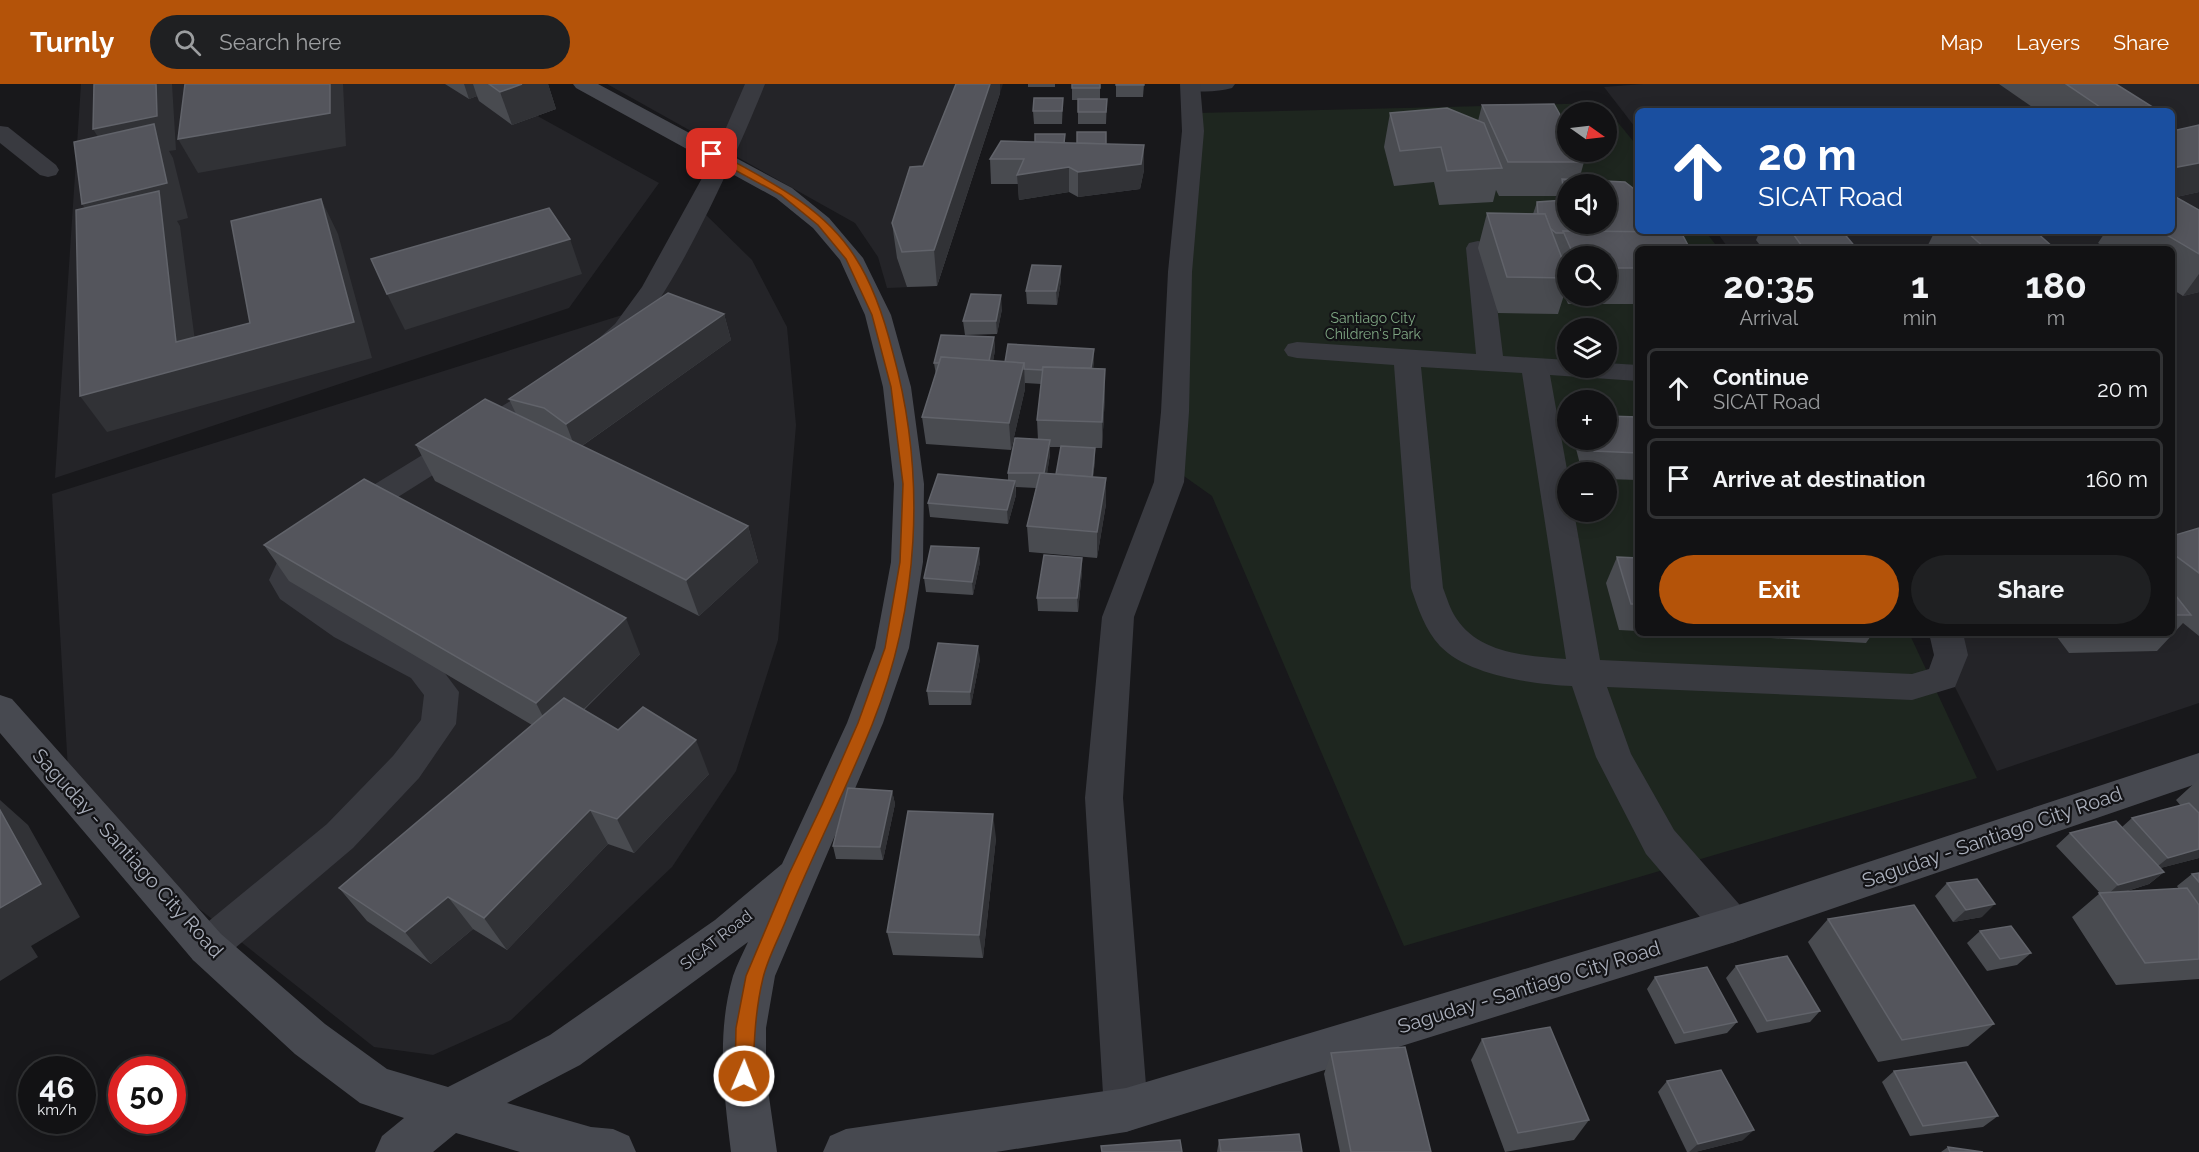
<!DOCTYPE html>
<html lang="en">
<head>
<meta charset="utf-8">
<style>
  :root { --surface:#121214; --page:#1f2022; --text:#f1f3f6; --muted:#9c9ea0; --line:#313234; --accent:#b45309 }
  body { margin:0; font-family:Raleway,sans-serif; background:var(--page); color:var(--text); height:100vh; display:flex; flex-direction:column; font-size:22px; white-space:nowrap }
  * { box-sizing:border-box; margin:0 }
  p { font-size:20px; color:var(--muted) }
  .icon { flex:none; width:33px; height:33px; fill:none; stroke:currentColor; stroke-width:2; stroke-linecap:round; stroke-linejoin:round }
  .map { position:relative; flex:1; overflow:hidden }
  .side { position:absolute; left:1635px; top:162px; width:540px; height:390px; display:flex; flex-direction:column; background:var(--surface); border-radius:9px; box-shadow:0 3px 15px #0003,0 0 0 2px var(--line) }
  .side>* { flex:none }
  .top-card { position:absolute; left:1635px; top:24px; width:540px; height:126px; border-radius:9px; box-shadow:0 3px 15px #0003,0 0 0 2px var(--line); background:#1a4fa0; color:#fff; overflow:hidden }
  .needle { width:39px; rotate:104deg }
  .fabs { position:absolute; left:1557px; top:18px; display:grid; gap:12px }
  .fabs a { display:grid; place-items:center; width:60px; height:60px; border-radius:50%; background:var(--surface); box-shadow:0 3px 15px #0003,0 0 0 2px var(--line); font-size:30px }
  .speed { position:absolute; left:18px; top:972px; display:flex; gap:12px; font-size:30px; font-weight:700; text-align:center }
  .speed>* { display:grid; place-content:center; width:78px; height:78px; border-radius:50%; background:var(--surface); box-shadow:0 3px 15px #0003,0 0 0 2px var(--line); line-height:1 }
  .speed small { font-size:15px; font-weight:400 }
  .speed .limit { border:9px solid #d22; background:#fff; color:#111 }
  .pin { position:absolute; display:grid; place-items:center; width:51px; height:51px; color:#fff; margin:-26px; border-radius:12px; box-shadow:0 3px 9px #0006 }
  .me { position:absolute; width:66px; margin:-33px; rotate:1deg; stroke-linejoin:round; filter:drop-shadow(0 0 4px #0008) }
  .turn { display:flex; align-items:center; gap:21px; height:126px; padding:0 24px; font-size:27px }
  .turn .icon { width:78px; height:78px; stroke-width:2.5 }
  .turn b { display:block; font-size:42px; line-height:51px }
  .eta { display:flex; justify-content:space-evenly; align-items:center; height:102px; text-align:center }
  .eta b { font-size:36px; font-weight:700; line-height:42px }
  .action { display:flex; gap:12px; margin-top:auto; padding:12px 24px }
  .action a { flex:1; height:69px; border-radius:36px; background:var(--accent); color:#fff; font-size:24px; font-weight:700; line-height:69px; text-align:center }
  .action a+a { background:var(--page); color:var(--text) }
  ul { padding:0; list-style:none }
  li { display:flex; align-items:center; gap:18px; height:81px; margin:0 12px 9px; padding:0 12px; border:3px solid var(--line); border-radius:9px }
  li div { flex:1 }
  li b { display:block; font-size:22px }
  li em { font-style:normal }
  header { display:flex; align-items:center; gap:36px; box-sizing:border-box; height:84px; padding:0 30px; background:var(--accent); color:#fff }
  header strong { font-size:28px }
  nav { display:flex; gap:33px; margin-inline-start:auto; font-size:21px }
  .search { width:420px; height:54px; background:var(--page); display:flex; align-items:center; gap:15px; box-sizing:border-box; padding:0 21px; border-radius:33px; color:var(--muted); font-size:22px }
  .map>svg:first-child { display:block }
</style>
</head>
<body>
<header>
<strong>Turnly</strong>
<div class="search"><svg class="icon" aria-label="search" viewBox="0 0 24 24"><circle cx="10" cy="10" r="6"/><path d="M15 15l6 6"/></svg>Search here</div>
<nav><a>Map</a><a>Layers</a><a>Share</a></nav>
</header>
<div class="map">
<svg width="2199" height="1068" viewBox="0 0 2199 1068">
  <rect width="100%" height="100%" fill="#18181b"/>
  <g fill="#242428">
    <polygon points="81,0 488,0 532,29 659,99 569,224 55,394"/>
    <polygon points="607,0 1003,0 937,202 887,204 878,173 855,139"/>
    <polygon points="1643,0 2199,0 2199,619 1997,687 1928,549 2172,549 2172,165 1729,165 1716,147 2172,147 2172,27 1638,27 1638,47 1604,3"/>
    <polygon points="703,128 752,176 787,243 796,341 778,556 736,687 672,783 511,936 433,971 374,963 169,801 68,686 52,410 635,227"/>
  </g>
  <path fill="#1e261f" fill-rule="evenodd" d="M1602,19L1638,63V147H1705L1719,165H1638V549H1909L1977,694L1404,862L1212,412L1181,390L1197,29ZM1568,28H1606V68H1568ZM1568,100H1606V140H1568ZM1568,172H1606V212H1568ZM1568,244H1606V284H1568ZM1568,316H1606V356H1568ZM1568,388H1606V428H1568Z"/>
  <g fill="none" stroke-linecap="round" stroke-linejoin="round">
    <g fill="#393a40" fill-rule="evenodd">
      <path d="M745,0H765C743,55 661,247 610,269C604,272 599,270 593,269L589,263L615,240L642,203L712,76Z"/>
      <path d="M1181,0H1235L1232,4C1218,8 1198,9 1184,5Z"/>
      <path d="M1478,157L1487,159L1490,164L1503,272L1568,276V284H1606V279L1638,281V297L1550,291L1568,391V428H1574L1600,576L1912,590L1929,585L1934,571L1929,549H1963L1968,571L1955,603L1912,616L1607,603L1631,670L1674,746L1746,828L1752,841L1746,854L1732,859L1718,854L1646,770L1596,673L1572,602C1533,600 1469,592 1440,562C1425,546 1418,524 1411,504L1394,281L1297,274L1288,272L1284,266L1288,260L1297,258L1476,270L1466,164L1469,159ZM1421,283L1522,289L1566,575C1528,572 1479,570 1456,534C1450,525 1447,514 1443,504Z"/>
      <polygon points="553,294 563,297 567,303 563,309 371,430 327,462 305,484 301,496 303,499 358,535 435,576 459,608 456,640 419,694 353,764 221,876 207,882 193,876 187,863 193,850 327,740 393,672 421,636 424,611 411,594 334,553 280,515 269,496 280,472 305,446 349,416 543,297"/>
    </g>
    <g fill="#393a40" fill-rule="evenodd">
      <polygon points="1180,0 1200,0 1204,47 1192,188 1189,328 1184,398 1134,533 1123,714 1148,1026 1142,1042 1126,1048 1110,1042 1104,1026 1085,714 1102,533 1154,398 1161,328 1168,188 1182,47"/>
      <polygon points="0,42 8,43 56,81 59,86 56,91 48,93 40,91 0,59"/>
    </g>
    <g fill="#474950" fill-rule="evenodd">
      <path d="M573,0H598L792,104L829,134L863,174L891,231L911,303L924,400L923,478L909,564L883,639L775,892L766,944V992L777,1068H731C724,1010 716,950 733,892C737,880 743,869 748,858L580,981L507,1019L591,1043L613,1045L629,1052L636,1068H520L456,1049L433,1068H375L382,1052L404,1034L360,1019L295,970L193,876L0,649V611L12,615L221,850L325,940L387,985L448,1003L550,951L715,836L782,780L847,639L875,564L891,478L894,400L883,303L865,231L840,176L813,144L776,114L576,4Z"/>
      <polygon points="2199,669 2199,699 1732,859 1126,1048 996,1068 823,1068 830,1052 846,1045 1126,1004 1732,823"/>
    </g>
  </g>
  <g fill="#494b50" fill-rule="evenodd">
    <polygon points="445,0 548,0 556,25 512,41 479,17 477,12 469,15"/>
    <polygon points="956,0 1000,0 1000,9 937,202 907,203 897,174 892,139 923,82"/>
    <rect x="1028" y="0" width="27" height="3"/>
    <polygon points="1072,0 1100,0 1100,15 1107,15 1106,40 1078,40 1078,16 1072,16"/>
    <polygon points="1116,0 1144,0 1143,13 1116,13"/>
    <polygon points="1999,0 2116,0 2151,22 2148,27 2038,27"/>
    <polygon points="1063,14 1062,40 1034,40 1033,27"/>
    <path d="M1482,21L1584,78L1579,96L1638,147H1659L1638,165V220H1568L1564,211L1558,230L1498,229L1478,164L1487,129L1533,130L1537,118L1556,117L1557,112H1499L1496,106L1493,118L1439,121L1434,98L1394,102L1384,63L1390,29L1478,37ZM1568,172H1606V212H1568Z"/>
    <polygon points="2199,41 2199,108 2176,113 2199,126 2199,208 2183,212 2172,205 2172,165 2108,165 2098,159 2106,147 2172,147 2172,47"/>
    <polygon points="1065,50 1065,59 1106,60 1144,86 1140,105 1078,113 1069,108 1019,116 1018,100 991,100 990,75 1035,58"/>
    <polygon points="1760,147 1842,147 1857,165 1763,165 1756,156"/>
    <polygon points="1935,147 2035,147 2055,165 1929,165 1927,163"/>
    <polygon points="1061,182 1061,196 1057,221 1027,220 1026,207"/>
    <polygon points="1002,225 997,250 965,251 963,237"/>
    <polygon points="724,230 731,256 582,362 748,442 758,478 699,532 435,397 416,361 516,330 509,315"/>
    <path d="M994,253L995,266L993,277L1005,278L1094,265L1093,284L1105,311L1102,364H1095V377L1093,393L1106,420L1097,474L1029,468L1027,442L1036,404L1016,403V411L1008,440L930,433L928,419L1008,396V389L1038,356L1037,336L1041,300L1025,299V305L1011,366L926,360L922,333L936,291L934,279ZM1050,363H1061L1056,390L1047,389L1050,370Z"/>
    <polygon points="1638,333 1638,396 1606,395 1606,388 1582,388 1574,357 1574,356 1606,356"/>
    <polygon points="2199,444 2199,552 2183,539 2157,567 2069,569 2054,549 2172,549 2172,452"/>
    <polygon points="264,461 640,570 584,626 618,646 709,690 634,769 608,760 507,866 473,845 431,880 367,837 339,804 532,641 289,497"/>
    <polygon points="1617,473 1638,474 1638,547 1619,546 1606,499"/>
    <polygon points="980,478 973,511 926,508 924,494"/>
    <polygon points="1082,487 1078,528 1038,527 1037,514"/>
    <polygon points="1679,549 1873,549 1866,559"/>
    <polygon points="980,575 971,621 929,621 927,607"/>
    <polygon points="2199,695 2199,774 2160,784 2164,788 2149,800 2124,808 2179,805 2177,802 2192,790 2199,789 2199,895 2116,901 2072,833 2100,809 2056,762 2070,749 2122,743 2132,734 2181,722 2176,716"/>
    <polygon points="892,707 895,720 883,776 836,775 833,762"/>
    <polygon points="996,754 983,874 893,871 887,848"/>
    <polygon points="1947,799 1982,833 1953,838 1935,812"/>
    <polygon points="1828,835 1994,940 1968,962 1878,978 1808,858"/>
    <polygon points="1980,847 2031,869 2017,881 1987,887 1967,859"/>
    <polygon points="1736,882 1820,927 1810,938 1757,949 1726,894"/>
    <polygon points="1655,893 1737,938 1727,949 1675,960 1647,905"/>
    <polygon points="1482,955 1589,1036 1574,1056 1505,1068 1471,976"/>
    <polygon points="1331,969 1431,1068 1340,1068 1324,990"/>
    <polygon points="1894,987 1998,1032 1983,1043 1910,1052 1882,998"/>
    <polygon points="1667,997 1743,1056 1695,1068 1687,1068 1658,1008"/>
    <polygon points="1219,1056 1302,1068 1217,1068"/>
    <polygon points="1948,1063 1983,1068 1941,1068"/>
  </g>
  <g fill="#313236">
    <polygon points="156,0 172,0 176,66 169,67 173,74 188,134 177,137 180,142 198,280 354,238 321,115 338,150 372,274 107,348 80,312 105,155 82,120 114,79 93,45"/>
    <polygon points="330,0 343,0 346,62 198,89 178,55"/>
    <polygon points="464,0 473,0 477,12 469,15"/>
    <polygon points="522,0 548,0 556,25 512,41 500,8"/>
    <polygon points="990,0 1000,0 1000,9 937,202 934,166"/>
    <polygon points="1144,61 1144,86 1140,105 1078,113 1078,88"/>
    <polygon points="2199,79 2199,108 2172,114 2172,84"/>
    <polygon points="1069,83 1069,108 1019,116 1017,91"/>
    <polygon points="570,155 582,190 405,246 387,210"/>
    <polygon points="1061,182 1061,196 1057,221 1056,207"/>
    <polygon points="2199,190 2199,208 2183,212"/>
    <polygon points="1001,211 1002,225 997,250 996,237"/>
    <polygon points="724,230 731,256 576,366 566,340"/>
    <polygon points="994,253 995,266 990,295 988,281"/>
    <polygon points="1094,265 1094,279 1091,302 1091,289"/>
    <polygon points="1024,279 1025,305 1011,366 1009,339"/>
    <polygon points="1105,285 1105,311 1102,364 1102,338"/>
    <polygon points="1050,356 1050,370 1045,404 1044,390"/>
    <polygon points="1095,364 1095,377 1091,411 1091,398"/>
    <polygon points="1106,394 1106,420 1097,474 1097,448"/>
    <polygon points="1015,397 1016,411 1008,440 1007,426"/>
    <polygon points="748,442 758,478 699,532 686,496"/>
    <polygon points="979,464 980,478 973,511 972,498"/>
    <polygon points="1082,474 1082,487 1078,528 1077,514"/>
    <polygon points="626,534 640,570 554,654 536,619"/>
    <polygon points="978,562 980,575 971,621 970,608"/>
    <polygon points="696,656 709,690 634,769 617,735"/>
    <polygon points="892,707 895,720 883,776 880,763"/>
    <polygon points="0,716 28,741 80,833 31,862 38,873 0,897"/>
    <polygon points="590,726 608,760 507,866 484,834"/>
    <polygon points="993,730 996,754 983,874 979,851"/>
    <polygon points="2199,765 2199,774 2153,786 2168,774"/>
    <polygon points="2164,788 2149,800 2104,814 2118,801"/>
    <polygon points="448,813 473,845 431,880 405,848"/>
    <polygon points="1995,820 1982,833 1953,838 1966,826"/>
    <polygon points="1754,1046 1743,1056 1695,1068 1689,1068 1698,1060"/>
  </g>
  <g fill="#54555c" stroke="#61636a" stroke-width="1.5" fill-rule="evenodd">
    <polygon points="94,0 156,0 157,32 93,45"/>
    <polygon points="185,0 330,0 330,29 178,55"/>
    <polygon points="489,0 522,0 500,8"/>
    <polygon points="956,0 990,0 934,166 902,168 892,139 910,83 923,82"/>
    <rect x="1072" y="0" width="28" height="4"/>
    <rect x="1116" y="0" width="28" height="1"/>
    <polygon points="2066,0 2116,0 2151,22 2106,27"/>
    <polygon points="1034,14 1063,14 1062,27 1033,27"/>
    <polygon points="1078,15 1107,15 1106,28 1078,28"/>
    <polygon points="1554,20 1568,45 1568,68 1579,68 1584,78 1508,78 1482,21"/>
    <polygon points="1447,24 1484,39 1502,84 1447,87 1441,63 1400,67 1390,29"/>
    <polygon points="154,40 167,99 82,120 74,58"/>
    <polygon points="2199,41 2199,79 2172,84 2172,47"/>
    <polygon points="1077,48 1106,48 1106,60 1077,59"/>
    <polygon points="1035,50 1065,50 1064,59 1035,58"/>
    <polygon points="1001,57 1144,61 1141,80 1078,88 1069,83 1017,91 1024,75 990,75"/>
    <path d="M1562,95L1625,98L1638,108V147H1642V148L1563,147V149H1556L1550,144L1545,130H1538L1537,118L1565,116ZM1568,100H1606V140H1568Z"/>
    <polygon points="159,107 176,258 250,239 231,137 321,115 354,238 80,312 76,126"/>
    <polygon points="2172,112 2174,112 2199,126 2199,170 2160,147 2172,147"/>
    <polygon points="549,124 570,155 387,210 371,175"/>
    <polygon points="1487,129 1545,130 1568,190 1568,194 1507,193"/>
    <polygon points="1563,147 1681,148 1690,165 1638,165 1638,184 1606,184 1606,172 1574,172"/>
    <polygon points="1791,147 1842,147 1857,165 1804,165"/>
    <polygon points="1966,147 2035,147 2055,165 1986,165"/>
    <polygon points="1032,181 1061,182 1056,207 1026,207"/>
    <polygon points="668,209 724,230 566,340 544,324 509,315"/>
    <polygon points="971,210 1001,211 996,237 963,237"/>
    <polygon points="941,251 994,253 989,277 941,273 939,279 934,279"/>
    <polygon points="1008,260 1094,265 1091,284 1043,283 1042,286 1024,285 1024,279 1005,278"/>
    <polygon points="941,273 1024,279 1009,339 922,333"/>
    <polygon points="1043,283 1105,285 1102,338 1037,336"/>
    <polygon points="485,315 748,442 686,496 416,361"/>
    <polygon points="1606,332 1638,333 1638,369 1594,367 1590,356 1606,356"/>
    <polygon points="1015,354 1050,356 1044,389 1008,389"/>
    <polygon points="1061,362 1095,364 1092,393 1056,390"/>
    <polygon points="1040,389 1106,394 1097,448 1027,442"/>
    <polygon points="938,390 1015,397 1007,426 928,419"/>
    <polygon points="364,395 626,534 536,619 264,461"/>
    <polygon points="2199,444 2199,489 2172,469 2172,452"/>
    <polygon points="931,462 979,464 972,498 924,494"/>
    <polygon points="1044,471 1082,474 1077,514 1037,514"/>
    <polygon points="1617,473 1638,474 1638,520 1631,520"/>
    <polygon points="2172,507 2191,531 2172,531"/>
    <polygon points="938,559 978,562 970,608 927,607"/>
    <polygon points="564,614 618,646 643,623 696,656 617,735 590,726 484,834 448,813 405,848 339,804"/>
    <polygon points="848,704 892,707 880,763 833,762"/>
    <polygon points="2189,719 2199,729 2199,765 2168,774 2132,734"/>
    <polygon points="0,726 41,800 0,824"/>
    <polygon points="908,727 993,730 979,851 887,848"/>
    <polygon points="2116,737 2164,788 2118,801 2070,749"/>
    <polygon points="2199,789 2199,798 2192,790"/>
    <polygon points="1977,795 1995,820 1966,826 1947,799"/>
    <polygon points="2187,804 2199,821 2199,875 2145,879 2099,809"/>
    <polygon points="1914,821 1994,940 1902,956 1828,835"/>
    <polygon points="2011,842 2031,869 2000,875 1980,847"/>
    <polygon points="1787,872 1820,927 1767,937 1736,882"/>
    <polygon points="1707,883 1737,938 1684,949 1655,893"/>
    <polygon points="1550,943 1589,1036 1518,1049 1482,955"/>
    <polygon points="1405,963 1431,1068 1351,1068 1331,969"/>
    <polygon points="1966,978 1998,1032 1923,1042 1894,987"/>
    <polygon points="1721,986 1754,1046 1698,1060 1667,997"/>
    <polygon points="1299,1050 1302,1068 1221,1068 1219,1056"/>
    <polygon points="1180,1056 1182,1068 1102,1068 1101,1062"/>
    <polygon points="1948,1063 1983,1068 1950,1068"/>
  </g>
  <path fill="#b45309" stroke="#753606" stroke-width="1.5" d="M709,68H716C767,96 823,122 855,173C874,202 885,237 893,269C927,393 919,523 872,641C846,706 814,767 788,831C780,852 768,873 763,894C755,927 754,959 753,992L751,998L744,1001L738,998L735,992L736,944L746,892L789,790L822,721L858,639L885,564L900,478L903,400L891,303L872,231L846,175L818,141L781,111L709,72Z"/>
  <g text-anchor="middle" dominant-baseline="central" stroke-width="4.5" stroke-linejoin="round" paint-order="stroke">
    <g font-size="14" fill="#7fa783" stroke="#131316">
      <text x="1373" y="234">Santiago City<tspan x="1373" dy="16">Children's Park</tspan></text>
    </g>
    <g font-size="16" fill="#aaafbb" stroke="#131316">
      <text transform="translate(716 856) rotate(-38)">SICAT Road</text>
    </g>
    <g font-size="20" fill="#aaafbb" stroke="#131316">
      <text transform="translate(1992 753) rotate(-19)">Saguday - Santiago City Road</text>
      <text transform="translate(128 769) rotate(48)">Saguday - Santiago City Road</text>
      <text transform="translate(1529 903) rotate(-17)">Saguday - Santiago City Road</text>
    </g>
  </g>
</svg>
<div class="fabs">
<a><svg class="needle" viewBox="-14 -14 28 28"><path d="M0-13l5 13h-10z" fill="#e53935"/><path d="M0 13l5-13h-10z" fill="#9c9ea0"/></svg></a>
<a><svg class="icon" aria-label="sound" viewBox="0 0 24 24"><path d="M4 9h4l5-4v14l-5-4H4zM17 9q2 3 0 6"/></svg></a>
<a><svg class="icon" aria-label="search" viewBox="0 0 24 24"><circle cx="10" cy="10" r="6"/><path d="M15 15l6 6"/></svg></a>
<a><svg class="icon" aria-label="layers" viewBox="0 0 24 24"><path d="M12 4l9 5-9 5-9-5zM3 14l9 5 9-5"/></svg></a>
<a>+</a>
<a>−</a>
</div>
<div class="speed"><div>46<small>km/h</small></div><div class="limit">50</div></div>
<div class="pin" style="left:712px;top:70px;background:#d93025"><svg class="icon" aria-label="arrive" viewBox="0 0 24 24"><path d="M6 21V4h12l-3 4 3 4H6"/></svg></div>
<svg class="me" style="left:744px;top:992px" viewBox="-20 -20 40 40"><circle r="17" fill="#b45309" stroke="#fff" stroke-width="3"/><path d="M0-11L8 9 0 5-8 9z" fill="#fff"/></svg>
<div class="top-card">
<div class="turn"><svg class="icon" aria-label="ahead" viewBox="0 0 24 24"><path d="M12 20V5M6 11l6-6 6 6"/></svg><div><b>20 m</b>SICAT Road</div></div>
</div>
<section class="side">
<div class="eta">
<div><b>20:35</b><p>Arrival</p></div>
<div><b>1</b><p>min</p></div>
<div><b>180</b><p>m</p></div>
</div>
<ul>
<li><svg class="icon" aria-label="ahead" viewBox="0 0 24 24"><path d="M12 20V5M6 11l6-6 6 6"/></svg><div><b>Continue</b><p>SICAT Road</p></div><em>20 m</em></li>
<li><svg class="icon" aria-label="arrive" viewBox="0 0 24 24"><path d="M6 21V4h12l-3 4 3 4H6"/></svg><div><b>Arrive at destination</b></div><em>160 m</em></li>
</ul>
<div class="action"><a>Exit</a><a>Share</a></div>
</section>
</div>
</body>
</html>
